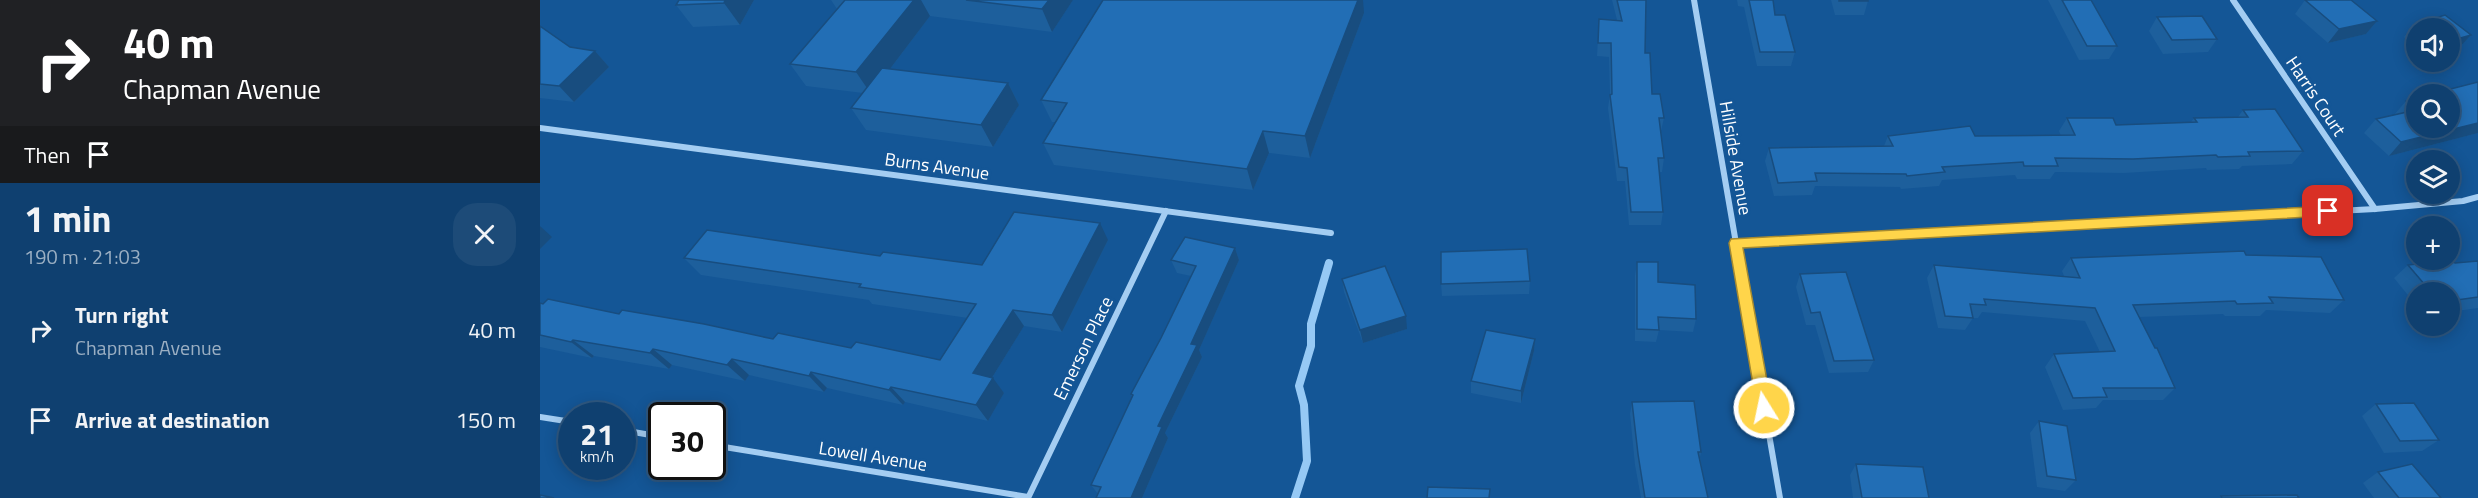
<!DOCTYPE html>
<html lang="en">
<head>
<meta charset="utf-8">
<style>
  :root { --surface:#0f4070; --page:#1d4b78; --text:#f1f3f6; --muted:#9bafc3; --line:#2f5983 }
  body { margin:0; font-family:"Titillium Web",sans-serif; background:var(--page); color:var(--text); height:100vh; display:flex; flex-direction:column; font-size:22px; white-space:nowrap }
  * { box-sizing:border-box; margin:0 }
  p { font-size:20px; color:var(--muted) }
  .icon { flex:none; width:33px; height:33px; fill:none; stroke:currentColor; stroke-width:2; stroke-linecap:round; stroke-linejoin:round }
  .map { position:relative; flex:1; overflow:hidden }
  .drawer { display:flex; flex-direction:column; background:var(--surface); width:540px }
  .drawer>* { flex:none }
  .guide { background:#202124; color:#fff; overflow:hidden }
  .buttons { position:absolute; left:1866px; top:18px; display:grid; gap:12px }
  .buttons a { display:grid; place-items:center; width:54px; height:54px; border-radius:50%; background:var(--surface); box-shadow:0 3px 15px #0003,0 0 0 2px var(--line); font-size:30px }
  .speed { position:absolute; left:18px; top:402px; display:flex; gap:12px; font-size:30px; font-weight:700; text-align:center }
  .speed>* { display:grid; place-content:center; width:78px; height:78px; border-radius:50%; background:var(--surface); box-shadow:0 3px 15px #0003,0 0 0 2px var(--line); line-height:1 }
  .speed small { font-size:15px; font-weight:400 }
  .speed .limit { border:3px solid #111; border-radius:9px; background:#fff; color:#111 }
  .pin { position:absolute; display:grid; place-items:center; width:51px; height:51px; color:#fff; margin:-26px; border-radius:12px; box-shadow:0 3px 9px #0006 }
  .me { position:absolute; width:66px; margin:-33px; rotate:350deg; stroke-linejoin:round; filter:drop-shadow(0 0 4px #0008) }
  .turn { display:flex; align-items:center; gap:21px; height:126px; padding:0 24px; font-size:27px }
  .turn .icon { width:78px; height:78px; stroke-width:2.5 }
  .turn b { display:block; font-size:42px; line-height:51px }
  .then { display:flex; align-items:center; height:57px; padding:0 24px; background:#0003; gap:12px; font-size:22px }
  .round { display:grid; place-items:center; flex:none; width:63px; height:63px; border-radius:24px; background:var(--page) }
  .overview { display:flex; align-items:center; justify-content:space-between; height:102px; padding:0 24px }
  h1 { font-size:36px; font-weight:700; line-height:45px }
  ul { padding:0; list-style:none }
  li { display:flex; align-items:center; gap:18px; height:90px; padding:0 24px }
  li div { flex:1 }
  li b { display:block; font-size:22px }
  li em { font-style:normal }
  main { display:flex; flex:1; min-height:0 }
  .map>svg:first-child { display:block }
</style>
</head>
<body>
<main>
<section class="drawer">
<div class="guide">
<div class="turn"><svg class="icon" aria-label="right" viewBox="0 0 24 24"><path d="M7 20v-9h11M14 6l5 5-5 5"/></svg><div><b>40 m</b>Chapman Avenue</div></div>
<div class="then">Then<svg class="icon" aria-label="arrive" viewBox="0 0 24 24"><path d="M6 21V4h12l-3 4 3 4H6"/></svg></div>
</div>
<div class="overview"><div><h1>1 min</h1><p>190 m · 21:03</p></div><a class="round"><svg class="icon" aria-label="close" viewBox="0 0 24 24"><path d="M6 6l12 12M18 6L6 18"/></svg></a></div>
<ul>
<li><svg class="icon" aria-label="right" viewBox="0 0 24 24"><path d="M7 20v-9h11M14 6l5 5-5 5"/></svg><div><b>Turn right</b><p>Chapman Avenue</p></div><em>40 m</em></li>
<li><svg class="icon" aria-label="arrive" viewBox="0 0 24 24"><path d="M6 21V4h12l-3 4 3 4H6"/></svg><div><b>Arrive at destination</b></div><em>150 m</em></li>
</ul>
</section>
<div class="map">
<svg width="1938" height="498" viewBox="0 0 1938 498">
  <rect width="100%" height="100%" fill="#145696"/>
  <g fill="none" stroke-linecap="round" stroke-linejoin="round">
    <polyline stroke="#96c9f5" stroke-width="8" points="755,498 767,461 764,405 759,386 771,346 771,324 789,263"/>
    <g stroke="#a4cdf2" stroke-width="6">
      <polyline points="1154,0 1240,498"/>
      <polyline points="1693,0 1835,209"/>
      <polyline points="0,128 791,233"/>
      <polyline points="1195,243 1835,209 1923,201 1938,197"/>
      <polyline points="0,417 32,422"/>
      <polyline points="82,430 122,437"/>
      <polyline points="172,445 488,497"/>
      <polyline points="488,498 626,211"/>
    </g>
  </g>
  <g fill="#1d5f9c">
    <polygon points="214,0 200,25 153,27 136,5"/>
    <polygon points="291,0 533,0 512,32 390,16 350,69 468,83 479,105 453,147 326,130 311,108 323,93 266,86 250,64 297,9"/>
    <polygon points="1072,0 1106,0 1105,53 1112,94 1124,118 1121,131 1124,158 1122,172 1119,172 1123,212 1121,225 1089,225 1085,181 1077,181 1068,108 1070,94 1069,57 1057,56 1059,19 1077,20"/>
    <polygon points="1197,0 1233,0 1235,15 1255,52 1251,66 1217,66 1204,7 1198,6"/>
    <polygon points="1291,0 1328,0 1328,1 1324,15 1295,15"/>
    <polygon points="1508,0 1551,0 1577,46 1569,59 1539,60"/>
    <polygon points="1765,0 1837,21 1826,34 1788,43 1755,14"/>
    <polygon points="824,13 770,158 729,153 713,190 514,165 503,143 516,122 512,122 501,100"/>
    <polygon points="1905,15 1931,35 1919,48 1910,51 1910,28 1876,28 1876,47 1864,37 1876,24"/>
    <polygon points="1617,17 1677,39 1668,52 1623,54 1609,31"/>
    <polygon points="0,26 30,47 55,51 69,67 34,102 0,98"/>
    <polygon points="1938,82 1938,133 1849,156 1824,133 1836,119 1854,115 1866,101"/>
    <polygon points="1703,110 1763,151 1752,164 1702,166 1699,169 1667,170 1666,168 1584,173 1515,172 1510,179 1477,179 1475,175 1402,180 1399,186 1361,189 1360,187 1275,186 1272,195 1234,196 1225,161 1229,148 1344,146 1348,136 1521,136 1519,131 1527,118 1576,125 1651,122 1654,118 1698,117"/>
    <polygon points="568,240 522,332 484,326 452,378 464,393 448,421 365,402 363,405 287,388 284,392 209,375 205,381 132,365 129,369 54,356 52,358 0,347 0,303 79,314 233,339 400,360 428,318 332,304 329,300 161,275 144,258 340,256 442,265"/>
    <polygon points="695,248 699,260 659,350 662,357 625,433 628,438 602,498 556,498 558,494 551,485 592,397 591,394 621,338 651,276 637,273 631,260"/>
    <polygon points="1706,255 1804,300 1790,313 1726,310 1720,316 1685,316 1683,314 1599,317 1635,388 1623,400 1563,400 1556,408 1523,410 1505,367 1514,354 1560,352 1545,321 1442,312 1438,318 1433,318 1425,330 1398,328 1387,278 1394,265 1524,276 1522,271 1531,258"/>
    <polygon points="1938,261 1938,308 1910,312 1910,292 1876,292 1876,305 1854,278 1868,265"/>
    <polygon points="1097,262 1156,319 1153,332 1119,330 1116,342 1095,341 1095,275"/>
    <polygon points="1260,274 1334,360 1328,372 1289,373 1275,325 1266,325 1256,287"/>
    <polygon points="802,279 867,329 823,343 804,292"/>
    <polygon points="990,281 989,294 902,296 901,284"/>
    <polygon points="995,339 994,351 981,403 931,393 931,381"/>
    <polygon points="1092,402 1161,452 1160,457 1168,498 1101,498 1095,465 1090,414"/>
    <polygon points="1836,404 1899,440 1882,451 1844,453 1822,416"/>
    <polygon points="1499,421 1536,480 1525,491 1497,487 1490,433"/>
    <polygon points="1316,464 1389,498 1313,498 1310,475"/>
    <polygon points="1838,472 1901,498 1834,498 1823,483"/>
  </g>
  <g fill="#184d7f">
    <polygon points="185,0 214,0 200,25 184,3"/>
    <polygon points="374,0 381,0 390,16 331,94 316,72"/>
    <polygon points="509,0 533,0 512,32 502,9"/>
    <polygon points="818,0 823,0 824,13 770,158 765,136"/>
    <polygon points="1837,21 1826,34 1788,43 1799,29"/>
    <polygon points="1931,35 1919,48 1910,51 1910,41"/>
    <polygon points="55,51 69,67 34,102 19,86"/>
    <polygon points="468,83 479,105 453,147 441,125"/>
    <polygon points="1938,123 1938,133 1849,156 1861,142"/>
    <polygon points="723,131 729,153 713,190 707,169"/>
    <polygon points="560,223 568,240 522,332 512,315"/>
    <polygon points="0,226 12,237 0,249"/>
    <polygon points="695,248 699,260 659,350 662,357 625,433 628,438 602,498 591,498 618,426 651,344"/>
    <polygon points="473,310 484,326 445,389 433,373"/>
    <polygon points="866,316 867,329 823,343 820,330"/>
    <polygon points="995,339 994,351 981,403 981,391"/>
    <polygon points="33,340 54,356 52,358 31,342"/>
    <polygon points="113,349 132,365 129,369 110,353"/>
    <polygon points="192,359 209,375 205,381 187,365"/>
    <polygon points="271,372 287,388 284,392 269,376"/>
    <polygon points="453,378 464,393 448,421 436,405"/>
    <polygon points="351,387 365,402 363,405 349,390"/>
  </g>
  <g fill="#226eb5" stroke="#184d7f" stroke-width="1.5">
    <polygon points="139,0 185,0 184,3 136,5"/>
    <polygon points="305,0 374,0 316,72 250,64"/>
    <polygon points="426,0 509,0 502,9"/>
    <polygon points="563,0 818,0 765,136 723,131 707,169 503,143 527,103 501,100"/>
    <polygon points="1077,0 1106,0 1105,53 1110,53 1112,94 1120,94 1124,118 1119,118 1124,158 1118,158 1123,212 1091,212 1087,168 1079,167 1070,95 1072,94 1071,43 1058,43 1059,19 1082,21"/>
    <polygon points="1209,0 1233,0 1235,15 1245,15 1255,52 1220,52"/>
    <rect x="1299" y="0" width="29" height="1"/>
    <polygon points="1522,0 1551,0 1577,46 1547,46"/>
    <polygon points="1765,0 1811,0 1837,21 1799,29"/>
    <polygon points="1905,15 1931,35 1910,41 1910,28 1882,28 1876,24"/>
    <polygon points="1662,16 1677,39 1632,40 1617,17"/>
    <polygon points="0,26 30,47 55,51 19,86 0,84"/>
    <polygon points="342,68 468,83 441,125 311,108"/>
    <polygon points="1938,82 1938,123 1861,142 1836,119 1876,110 1876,128 1910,128 1910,94 1891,94"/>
    <polygon points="1876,98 1876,110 1866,101"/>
    <polygon points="1735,109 1763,151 1708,152 1710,156 1678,157 1676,155 1593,159 1515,158 1518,166 1484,166 1483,162 1402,167 1405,172 1367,176 1366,174 1275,173 1277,181 1238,183 1229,148 1353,146 1348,136 1430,126 1435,136 1535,135 1527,118 1573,118 1576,125 1657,122 1654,118 1708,117 1703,110"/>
    <polygon points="474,212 560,223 512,315 473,310 433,373 453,378 436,405 351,387 349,390 271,372 269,376 192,359 187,365 113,349 110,353 33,340 31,342 0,335 0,303 3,304 8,299 79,314 82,310 164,324 233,339 238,333 311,348 316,342 400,360 436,304 319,287 321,284 144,258 167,230 340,256 343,252 442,265"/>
    <polygon points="645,237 695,248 651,344 657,345 618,426 622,427 591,498 556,498 561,487 551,485 593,395 591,394 621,338 656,266 631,260"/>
    <polygon points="987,249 990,281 901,284 901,252"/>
    <polygon points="1704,251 1706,255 1781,257 1804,300 1729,297 1733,303 1697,304 1695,301 1593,305 1615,348 1617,348 1635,388 1563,388 1567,397 1533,398 1514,354 1575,351 1555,308 1444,299 1446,305 1430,304 1433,318 1405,316 1394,265 1540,278 1531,258"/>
    <polygon points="1912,260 1915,263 1938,261 1938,297 1910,301 1910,292 1891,292 1868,265"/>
    <polygon points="1097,262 1118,262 1118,282 1155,285 1156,319 1118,317 1119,330 1097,329"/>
    <polygon points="845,266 866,316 820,330 802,279"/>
    <polygon points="1306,272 1334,360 1294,361 1280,312 1271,313 1260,274"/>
    <polygon points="946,330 995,339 981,391 931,381"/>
    <polygon points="1154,401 1161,452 1158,452 1168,498 1105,498 1098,454 1092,402"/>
    <polygon points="1874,403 1899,440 1860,441 1836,404"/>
    <polygon points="1499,421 1527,426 1536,480 1507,476"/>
    <polygon points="1316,464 1383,467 1389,498 1322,498"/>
    <polygon points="1872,464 1901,498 1859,498 1838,472"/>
    <polygon points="888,487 950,489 949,498 887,498"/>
    <polygon points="0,495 14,498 0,498"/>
    <polygon points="1757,495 1759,498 1682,498 1681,496"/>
  </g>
  <polygon fill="#ffd54a" stroke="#a68a30" stroke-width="1.5" points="1788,206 1795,211 1788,216 1203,248 1232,408 1230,412 1224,414 1219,412 1217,408 1189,243 1191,239"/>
  <g text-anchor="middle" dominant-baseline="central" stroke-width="6" stroke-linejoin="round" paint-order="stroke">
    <g font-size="18" fill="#fff" stroke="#145696">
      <text transform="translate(1776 96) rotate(56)">Harris Court</text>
      <text transform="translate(1196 158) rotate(80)">Hillside Avenue</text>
      <text transform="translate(397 166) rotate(8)">Burns Avenue</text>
      <text transform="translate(543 348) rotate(-64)">Emerson Place</text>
      <text transform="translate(333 456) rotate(9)">Lowell Avenue</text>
    </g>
  </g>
</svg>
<div class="buttons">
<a><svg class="icon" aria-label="sound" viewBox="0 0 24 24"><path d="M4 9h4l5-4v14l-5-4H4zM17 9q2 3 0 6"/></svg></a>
<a><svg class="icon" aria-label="search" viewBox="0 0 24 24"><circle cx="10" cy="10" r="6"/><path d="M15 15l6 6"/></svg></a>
<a><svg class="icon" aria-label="layers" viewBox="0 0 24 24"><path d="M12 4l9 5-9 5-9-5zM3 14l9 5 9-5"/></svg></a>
<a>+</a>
<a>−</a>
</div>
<div class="speed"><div>21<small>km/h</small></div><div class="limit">30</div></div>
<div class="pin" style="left:1788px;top:211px;background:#d93025"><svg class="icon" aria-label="arrive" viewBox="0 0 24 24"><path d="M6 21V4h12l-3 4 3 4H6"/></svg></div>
<svg class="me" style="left:1224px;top:408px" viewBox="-20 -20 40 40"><circle r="17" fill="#ffd54a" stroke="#fff" stroke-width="3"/><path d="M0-11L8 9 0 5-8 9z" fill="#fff"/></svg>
</div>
</main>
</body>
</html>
